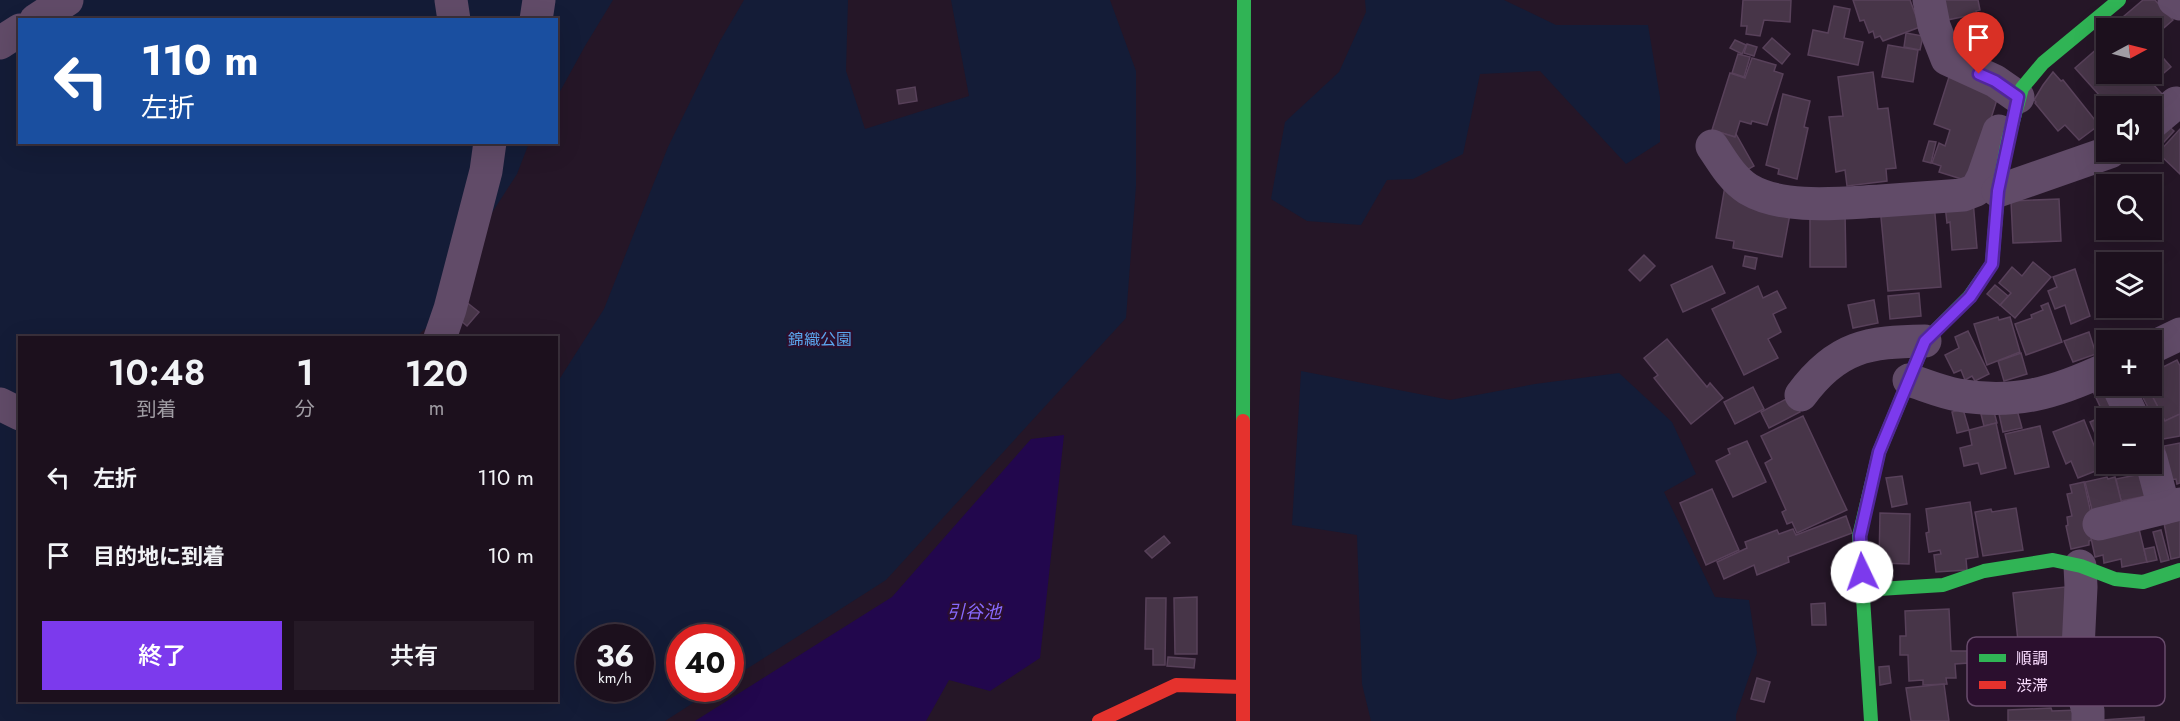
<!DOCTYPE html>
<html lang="ja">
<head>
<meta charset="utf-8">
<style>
  :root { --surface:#1c101d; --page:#251926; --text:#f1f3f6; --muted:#a09da4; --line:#3a303b; --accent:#7c3aed }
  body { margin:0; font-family:Jost,"Noto Sans JP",sans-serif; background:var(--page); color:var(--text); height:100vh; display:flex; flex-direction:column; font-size:22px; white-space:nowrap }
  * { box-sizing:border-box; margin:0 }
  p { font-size:20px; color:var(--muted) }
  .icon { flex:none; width:33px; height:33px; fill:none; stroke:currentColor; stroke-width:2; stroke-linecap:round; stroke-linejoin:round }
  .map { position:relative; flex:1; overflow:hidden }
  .details { position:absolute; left:18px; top:336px; width:540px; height:366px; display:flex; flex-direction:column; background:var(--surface); border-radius:0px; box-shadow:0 6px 24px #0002,0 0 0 2px var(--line) }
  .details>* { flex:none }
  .banner { position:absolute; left:18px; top:18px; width:540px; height:126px; border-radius:0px; box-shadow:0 6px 24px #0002,0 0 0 2px var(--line); background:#1a4fa0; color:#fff; overflow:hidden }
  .needle { width:39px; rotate:83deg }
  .controls { position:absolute; left:2096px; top:18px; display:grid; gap:12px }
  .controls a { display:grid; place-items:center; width:66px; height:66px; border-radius:0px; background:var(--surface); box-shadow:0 6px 24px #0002,0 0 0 2px var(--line); font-size:30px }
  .speed { position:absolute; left:576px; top:624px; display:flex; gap:12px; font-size:30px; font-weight:700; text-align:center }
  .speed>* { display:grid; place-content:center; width:78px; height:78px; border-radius:50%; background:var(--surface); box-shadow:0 6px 24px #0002,0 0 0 2px var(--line); line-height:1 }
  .speed small { font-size:15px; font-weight:400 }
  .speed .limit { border:9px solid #d22; background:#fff; color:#111 }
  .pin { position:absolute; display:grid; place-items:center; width:51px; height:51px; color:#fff; margin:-62px -26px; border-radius:50% 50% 50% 0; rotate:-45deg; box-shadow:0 0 6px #0007 }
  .pin .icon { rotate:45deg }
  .me { position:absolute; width:66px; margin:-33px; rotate:357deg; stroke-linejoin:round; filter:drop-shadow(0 0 4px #0008) }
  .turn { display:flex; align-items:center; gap:21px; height:126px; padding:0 24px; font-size:27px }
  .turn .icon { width:78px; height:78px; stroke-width:2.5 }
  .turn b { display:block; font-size:42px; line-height:51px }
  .eta { display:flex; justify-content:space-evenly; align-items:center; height:102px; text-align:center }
  .eta b { font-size:36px; font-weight:600; line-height:42px }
  .action { display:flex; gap:12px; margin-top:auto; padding:12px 24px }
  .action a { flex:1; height:69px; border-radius:0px; background:var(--accent); color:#fff; font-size:24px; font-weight:600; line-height:69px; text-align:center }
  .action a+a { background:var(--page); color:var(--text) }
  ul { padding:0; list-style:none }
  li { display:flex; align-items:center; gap:18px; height:78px; padding:0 24px }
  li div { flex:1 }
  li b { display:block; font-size:22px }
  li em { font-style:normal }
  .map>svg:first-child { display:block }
</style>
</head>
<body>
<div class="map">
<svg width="2180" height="721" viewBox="0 0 2180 721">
  <rect width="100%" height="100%" fill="#251627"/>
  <g fill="#141c37" fill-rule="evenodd">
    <path d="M0,0H613L585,46L557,97L556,20H20V142L529,143L517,174L488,219L437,318L416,337L20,338V700H556L557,383L604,309L668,147L720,41L744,0H848L846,71L865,129L969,96L951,0H1110L1136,71V186L1126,318L886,580L731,679L730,638H680V688L715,689L665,721H0ZM590,638H640V688H590Z"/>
    <polygon points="1365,0 1504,0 1556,25 1648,25 1660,97 1660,142 1626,164 1540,71 1480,74 1463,154 1413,179 1387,180 1361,225 1307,221 1271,199 1285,122 1339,72 1366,12"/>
    <polygon points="1301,371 1450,400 1535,384 1619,373 1672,422 1696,474 1664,492 1715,597 1749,600 1757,653 1736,715 1736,721 1371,721 1362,684 1357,535 1292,525"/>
  </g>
  <polygon fill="#22074d" points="1064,435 1040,658 990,691 949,680 926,721 695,721 892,597 1031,439"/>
  <g fill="#473548" stroke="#58415a" stroke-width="1.5">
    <polygon points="1743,0 1791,0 1790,22 1764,20 1760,36 1746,34 1747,26 1741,26"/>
    <polygon points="1853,0 1910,0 1920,27 1883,41 1880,36 1875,38 1873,31 1869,33 1864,20 1860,21"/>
    <polygon points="1942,0 1978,0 1980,10 1976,11 1977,14 1947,20"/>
    <polygon points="2143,0 2155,0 2173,20 2151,39 2151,28 2110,28"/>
    <polygon points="1834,6 1850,9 1844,38 1863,42 1858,65 1808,55 1813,30 1828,33"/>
    <polygon points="1906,33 1923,36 1920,50 1904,47"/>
    <polygon points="1772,38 1790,54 1782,64 1763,48"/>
    <polygon points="1735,40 1746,45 1742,54 1730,48"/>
    <polygon points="2106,41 2106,74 2151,74 2151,44 2171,67 2152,83 2162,94 2148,106 2109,106 2075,68"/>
    <polygon points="1747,44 1757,47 1754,56 1744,53"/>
    <polygon points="1888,45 1918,50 1913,82 1882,77"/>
    <polygon points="1738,54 1750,57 1744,77 1732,73"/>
    <polygon points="1752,58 1776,65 1774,71 1783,74 1767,125 1752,121 1751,124 1740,121 1735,137 1712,130 1730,73 1745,78"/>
    <polygon points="1873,72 1878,109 1888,108 1896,168 1886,169 1887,181 1847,186 1845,170 1836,172 1829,117 1843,116 1838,77"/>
    <polygon points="2053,72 2061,81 2063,80 2099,125 2079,140 2065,125 2058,131 2035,103 2036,102 2034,100 2043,85"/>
    <polygon points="1949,77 1999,93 1971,182 1939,172 1941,166 1932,163 1939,143 1945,146 1950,130 1934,124"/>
    <polygon points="915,87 917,101 899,104 897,90"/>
    <polygon points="1783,94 1810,101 1804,127 1808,128 1797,179 1778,174 1779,169 1766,165"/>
    <polygon points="2166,124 2174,131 2155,152 2151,148 2151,140"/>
    <polygon points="2180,129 2180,174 2158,153"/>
    <polygon points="1719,132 1735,137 1736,134 1754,166 1738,175"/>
    <polygon points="1929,141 1936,142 1931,163 1923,161"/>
    <polygon points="1725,186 1790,214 1782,257 1733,248 1734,241 1716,238"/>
    <polygon points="2059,199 2061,241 2013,243 2011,201"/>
    <polygon points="1973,200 1977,248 1952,250 1950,222 1947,223 1945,205"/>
    <polygon points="1934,202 1941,287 1888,291 1880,207"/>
    <polygon points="1845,212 1846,267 1810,267 1810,213"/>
    <polygon points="1644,255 1655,266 1640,281 1629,270"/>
    <polygon points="1745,256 1757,258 1755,269 1743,266"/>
    <polygon points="2033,262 2051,277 2015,318 2000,305 2011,293 1999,283 2012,267 2022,276"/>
    <polygon points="1712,266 1725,293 1683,312 1671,285"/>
    <polygon points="2075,269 2090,316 2071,324 2065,305 2055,309 2048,291 2057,287 2053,277"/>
    <polygon points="1995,285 2008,296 2000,305 1987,294"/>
    <polygon points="1758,286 1763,298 1777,291 1786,308 1773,314 1781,332 1768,339 1778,358 1744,375 1712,309"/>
    <polygon points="1919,293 1921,316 1890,319 1888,296"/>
    <polygon points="1874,300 1878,323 1853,328 1848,305"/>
    <polygon points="465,301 479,312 467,326 454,315"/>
    <polygon points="2048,303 2062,342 2026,355 2015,324 2032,318 2031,315 2043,310 2041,306"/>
    <polygon points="1998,317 1999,320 2010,317 2020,352 1987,365 1974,324"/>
    <polygon points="1968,331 1989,374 1975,381 1972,376 1965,380 1961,370 1954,373 1945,355 1959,348 1955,337"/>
    <polygon points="2089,332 2096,354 2073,362 2064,341"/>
    <polygon points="1667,339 1707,387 1710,383 1723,398 1691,424 1654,378 1658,375 1644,358"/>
    <polygon points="2021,353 2027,374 2004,381 1998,361"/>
    <polygon points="2177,360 2180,366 2180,414 2165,421 2147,386 2151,386 2151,373"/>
    <polygon points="2106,386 2116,408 2103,413 2092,389"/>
    <polygon points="2137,386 2147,386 2162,415 2154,419"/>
    <polygon points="1753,387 1764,409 1735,424 1724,402"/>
    <polygon points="1792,396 1800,412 1769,428 1761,412"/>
    <polygon points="1963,409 1969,430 1957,433 1952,412"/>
    <polygon points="2017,410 2022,428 2003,432 1999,414"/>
    <polygon points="2115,411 2119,418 2106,418 2106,453 2099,437 2097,438 2090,422"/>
    <polygon points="1994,412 1997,423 1984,426 1981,414"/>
    <polygon points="2180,414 2180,436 2157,440 2155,419 2163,418 2165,421"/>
    <polygon points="1803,416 1847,510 1797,533 1792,522 1787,524 1782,512 1786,510 1765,463 1772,459 1761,436"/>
    <polygon points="2084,420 2103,468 2078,478 2071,461 2066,464 2053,432"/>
    <polygon points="1996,423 2006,468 1981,474 1978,463 1964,466 1960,448 1972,445 1969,430"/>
    <polygon points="2040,426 2049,467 2015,474 2005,434"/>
    <polygon points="1747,441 1766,482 1733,497 1716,461 1730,454 1728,449"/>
    <polygon points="2180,443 2180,483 2177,484 2176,479 2170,480 2164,446"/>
    <polygon points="2141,474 2146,496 2121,501 2116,479"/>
    <polygon points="1902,476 1907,504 1892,507 1886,478"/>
    <polygon points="2107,477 2108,479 2115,477 2122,504 2093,514 2085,482"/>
    <polygon points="2084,482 2096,536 2091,537 2092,540 2089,541 2089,545 2071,549 2066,526 2068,525 2067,517 2072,516 2067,494 2072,493 2070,485"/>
    <polygon points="1712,489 1739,550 1706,565 1680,503"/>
    <polygon points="1970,502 1978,557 1966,559 1967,570 1936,572 1934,555 1941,554 1940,550 1929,552 1926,533 1929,532 1926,509"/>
    <polygon points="2016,508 2023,550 1983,556 1975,512 1991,509 1992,512"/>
    <polygon points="1880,513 1910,514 1909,564 1879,563"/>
    <polygon points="1846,516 1852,533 1788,557 1789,562 1757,575 1754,565 1724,579 1717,562 1747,548 1745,542 1777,530 1779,534 1793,529 1796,535"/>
    <polygon points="2180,520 2180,557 2171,559 2164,523"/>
    <polygon points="2139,529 2147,562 2122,567 2121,559 2104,563 2103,555 2095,557 2091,538"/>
    <polygon points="2161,530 2169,560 2161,562 2153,532"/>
    <polygon points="1164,536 1170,543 1152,558 1145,551"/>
    <polygon points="2154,547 2157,560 2147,562 2144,549"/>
    <polygon points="2065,587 2070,671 2029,674 2028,665 2026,665 2023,640 2018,641 2013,593"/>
    <polygon points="1197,597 1197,654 1175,654 1174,598"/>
    <polygon points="1146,598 1166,598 1165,665 1153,665 1153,649 1145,649"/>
    <polygon points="1825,603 1826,625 1812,625 1811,604"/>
    <polygon points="1949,609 1951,651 1969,651 1969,663 1955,664 1956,678 1946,678 1947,684 1923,685 1923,680 1909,681 1908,655 1900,655 1900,636 1906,636 1905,611"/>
    <polygon points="1168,657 1195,659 1194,668 1167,666"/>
    <polygon points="1889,666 1891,683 1880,685 1879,667"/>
    <polygon points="1757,678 1770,682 1764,702 1751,699"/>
    <polygon points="1944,684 1949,721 1911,721 1906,688"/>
    <polygon points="2051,708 2052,711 2079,710 2079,721 2008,721 2008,710"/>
    <polygon points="2144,717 2144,721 2103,721 2103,720"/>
  </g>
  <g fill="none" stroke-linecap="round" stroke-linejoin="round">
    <g stroke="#614b68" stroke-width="33">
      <polyline points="451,0 454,20"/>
      <polyline points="1929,0 1934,26 1947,59 1995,81 2018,97"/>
      <polyline points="2174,0 2180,4"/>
      <polyline points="36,20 67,0"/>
      <polyline points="536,20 539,0"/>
      <polyline points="0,43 20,30"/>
      <polyline points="2151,124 2176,103"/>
      <path d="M1712,146C1722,161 1732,179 1748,189C1783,210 1841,203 1880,201C1908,199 1935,197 1963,195L1976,190L1983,177L1999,131"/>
      <polyline points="1998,191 2110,152"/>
      <polyline points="440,338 450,309 486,171 490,142"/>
      <polyline points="2151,348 2180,334"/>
      <path d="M1909,380C1925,385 1941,392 1958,395C2014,405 2055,393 2106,369"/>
      <polyline points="2118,386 2133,418"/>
      <path d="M1801,395C1837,346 1868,342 1925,341"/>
      <polyline points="0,404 20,414"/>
      <polyline points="2151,459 2164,508"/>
      <polyline points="2099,524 2180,504"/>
      <polyline points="2080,566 2081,587 2077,670 2088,711 2088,721"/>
    </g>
    <g stroke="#30b455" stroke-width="14">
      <polyline points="1243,421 1244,0"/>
      <polyline points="1863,590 1943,585 1984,571 2053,560 2081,566 2115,579 2143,582 2180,570"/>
      <polyline points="1871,721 1859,536 1879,452 1925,341 1969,297 1992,264 1998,191 2008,140 2022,88 2043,63 2119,0"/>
    </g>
    <g stroke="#e5322d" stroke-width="14">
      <polyline points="1099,721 1176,685 1243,687"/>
      <polyline points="1243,721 1243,421"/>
    </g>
  </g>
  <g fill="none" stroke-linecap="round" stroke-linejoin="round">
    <g stroke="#51269a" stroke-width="15">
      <polyline id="route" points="1862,572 1860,536 1879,452 1925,341 1970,297 1992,264 1998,191 2018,97 1995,81 1979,74"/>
    </g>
    <use href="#route" stroke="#7c3aed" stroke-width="10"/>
  </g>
  <g text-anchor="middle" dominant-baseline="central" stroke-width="4.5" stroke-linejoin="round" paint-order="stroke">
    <g font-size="16" fill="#5ba5ec" stroke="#2b0f2e">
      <text x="820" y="339">錦織公園</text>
    </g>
    <g font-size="18" font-style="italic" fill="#886aff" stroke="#2b0f2e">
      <text x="974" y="612">引谷池</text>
    </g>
  </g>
  <rect x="1967" y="637" width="198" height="69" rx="9" fill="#2b0f2e" stroke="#694c6d" stroke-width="1.5"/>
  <rect x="1979" y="654" width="27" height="8" fill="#30b455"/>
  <rect x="1979" y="681" width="27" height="8" fill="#e5322d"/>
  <g font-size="16" fill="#fadcff">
    <text x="2016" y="664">順調</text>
    <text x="2016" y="691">渋滞</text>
  </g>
</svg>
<div class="controls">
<a><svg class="needle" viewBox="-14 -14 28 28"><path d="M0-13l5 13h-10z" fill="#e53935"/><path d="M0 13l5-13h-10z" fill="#a09da4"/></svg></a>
<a><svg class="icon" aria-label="sound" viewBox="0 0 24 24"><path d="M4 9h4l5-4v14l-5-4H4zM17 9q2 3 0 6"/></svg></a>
<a><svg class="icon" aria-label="search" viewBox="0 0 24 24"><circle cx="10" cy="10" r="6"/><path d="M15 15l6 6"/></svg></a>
<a><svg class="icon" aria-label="layers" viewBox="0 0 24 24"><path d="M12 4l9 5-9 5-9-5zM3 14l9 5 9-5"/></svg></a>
<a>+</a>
<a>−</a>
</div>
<div class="speed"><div>36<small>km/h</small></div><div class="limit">40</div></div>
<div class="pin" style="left:1979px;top:74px;background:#d93025"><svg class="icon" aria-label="arrive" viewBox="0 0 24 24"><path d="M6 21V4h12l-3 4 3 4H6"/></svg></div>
<svg class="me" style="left:1862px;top:572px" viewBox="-20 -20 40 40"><circle r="19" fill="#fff"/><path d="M0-13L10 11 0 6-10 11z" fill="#7c3aed"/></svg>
<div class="banner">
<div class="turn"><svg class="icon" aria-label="left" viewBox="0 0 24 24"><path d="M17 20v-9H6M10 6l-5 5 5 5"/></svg><div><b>110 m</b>左折</div></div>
</div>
<section class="details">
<div class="eta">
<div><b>10:48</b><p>到着</p></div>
<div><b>1</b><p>分</p></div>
<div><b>120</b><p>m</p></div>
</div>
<ul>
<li><svg class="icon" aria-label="left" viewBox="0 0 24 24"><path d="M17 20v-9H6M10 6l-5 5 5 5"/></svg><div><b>左折</b></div><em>110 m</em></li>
<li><svg class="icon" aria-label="arrive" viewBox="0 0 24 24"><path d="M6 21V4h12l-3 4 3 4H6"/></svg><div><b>目的地に到着</b></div><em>10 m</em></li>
</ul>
<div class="action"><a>終了</a><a>共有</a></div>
</section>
</div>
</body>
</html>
